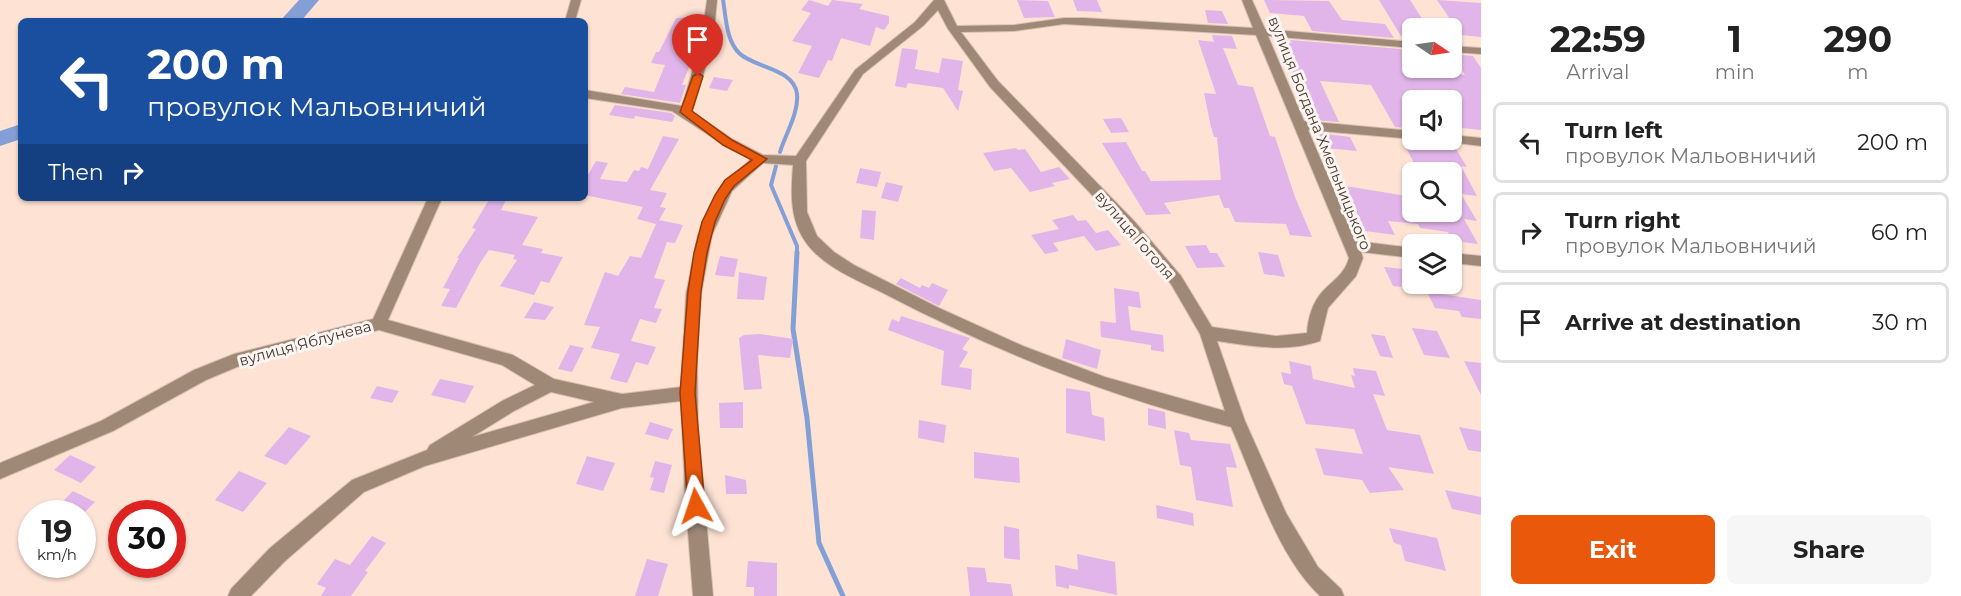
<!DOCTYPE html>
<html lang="en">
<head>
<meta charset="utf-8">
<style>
  :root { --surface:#fff; --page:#f6f6f6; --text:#222; --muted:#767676; --line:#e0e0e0; --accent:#ea580c }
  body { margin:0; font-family:Montserrat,sans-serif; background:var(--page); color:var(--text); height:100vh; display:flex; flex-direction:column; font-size:22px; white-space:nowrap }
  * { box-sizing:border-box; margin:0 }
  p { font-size:20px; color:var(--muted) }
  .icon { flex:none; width:33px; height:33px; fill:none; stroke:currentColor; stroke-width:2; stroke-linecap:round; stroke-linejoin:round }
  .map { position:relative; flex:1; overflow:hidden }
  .panel { display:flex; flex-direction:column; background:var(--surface); width:480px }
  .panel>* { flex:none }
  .top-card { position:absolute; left:18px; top:18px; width:570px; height:183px; border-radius:9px; box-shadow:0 2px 4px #0004; background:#1a4fa0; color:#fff; overflow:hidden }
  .needle { width:39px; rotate:103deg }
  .tools { position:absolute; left:1402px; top:18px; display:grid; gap:12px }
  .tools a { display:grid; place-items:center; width:60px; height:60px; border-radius:9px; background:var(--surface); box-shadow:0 2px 4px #0004; font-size:30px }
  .speed { position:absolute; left:18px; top:500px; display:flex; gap:12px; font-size:30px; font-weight:700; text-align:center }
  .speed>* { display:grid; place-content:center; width:78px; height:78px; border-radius:50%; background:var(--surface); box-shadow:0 2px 4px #0004; line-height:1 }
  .speed small { font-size:15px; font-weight:400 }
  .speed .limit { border:9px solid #d22; background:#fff; color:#111 }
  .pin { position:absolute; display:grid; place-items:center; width:51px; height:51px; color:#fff; margin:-62px -26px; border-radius:50% 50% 50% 0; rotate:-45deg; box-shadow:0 0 6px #0007 }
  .pin .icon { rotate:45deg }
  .me { position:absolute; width:66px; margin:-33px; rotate:355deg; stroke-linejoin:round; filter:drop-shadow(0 0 4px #0008) }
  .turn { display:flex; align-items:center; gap:21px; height:126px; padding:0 30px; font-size:27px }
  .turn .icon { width:78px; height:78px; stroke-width:2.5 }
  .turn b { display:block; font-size:42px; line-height:51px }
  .then { display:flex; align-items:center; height:57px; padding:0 30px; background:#0003; gap:12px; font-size:22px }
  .eta { display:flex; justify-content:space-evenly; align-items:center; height:102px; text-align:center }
  .eta b { font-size:36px; font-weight:700; line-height:42px }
  .primary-button { display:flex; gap:12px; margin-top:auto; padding:12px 30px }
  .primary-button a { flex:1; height:69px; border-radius:9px; background:var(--accent); color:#fff; font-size:24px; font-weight:700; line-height:69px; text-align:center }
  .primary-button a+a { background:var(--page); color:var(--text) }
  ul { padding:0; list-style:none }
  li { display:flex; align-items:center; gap:18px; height:81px; margin:0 12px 9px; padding:0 18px; border:3px solid var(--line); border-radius:9px }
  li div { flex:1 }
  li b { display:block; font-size:22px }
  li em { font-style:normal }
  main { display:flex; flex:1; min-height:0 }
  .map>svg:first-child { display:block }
</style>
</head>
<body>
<main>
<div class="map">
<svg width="1481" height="596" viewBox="0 0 1481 596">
  <rect width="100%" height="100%" fill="#fee3d4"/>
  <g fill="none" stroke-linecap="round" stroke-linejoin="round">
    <g stroke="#839fd5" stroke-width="4">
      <path d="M723,0C726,17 726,40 739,53C754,68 794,68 797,94C799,113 785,135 780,152"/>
      <polyline points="776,166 771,185 797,246 797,253"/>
    </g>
    <polyline stroke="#839fd5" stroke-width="5" points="797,252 793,329 807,418 819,543 843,596"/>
    <g fill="#839fd5" fill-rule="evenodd">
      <polygon points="299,0 319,0 301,21 280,21"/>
      <polygon points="21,124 21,139 0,146 0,131"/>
    </g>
  </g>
  <g fill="#e1b5e9">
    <polygon points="809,0 828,6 832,0 863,4 859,9 889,16 889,23 884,30 876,27 870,46 841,38 832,61 828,60 819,78 798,73 812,46 792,41 811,13 801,10"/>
    <polygon points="1017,0 1048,1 1055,17 1024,18"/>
    <polygon points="1073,0 1097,0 1102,12 1077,11"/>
    <polygon points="1264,0 1329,1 1342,20 1385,24 1394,38 1312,31 1304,16 1270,13"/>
    <polygon points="1379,0 1410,0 1428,28 1413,28 1413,37 1401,36"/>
    <polygon points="1437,0 1481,3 1481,37 1461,35"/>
    <polygon points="1205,10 1222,11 1228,24 1208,23"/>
    <polygon points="695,17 691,28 693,28 680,55 693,57 682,85 686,85 680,103 621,94 625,87 654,92 665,65 651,63 656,52 659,52 676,18"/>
    <polygon points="1212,35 1232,36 1237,49 1223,48 1238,85 1253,87 1270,136 1275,137 1295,197 1312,237 1290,235 1286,224 1235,222 1229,208 1224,208 1219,195 1164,203 1171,214 1146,215 1102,143 1126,142 1142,171 1145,171 1151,181 1221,180 1217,137 1214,137 1211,127 1204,93 1216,94 1198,40 1214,42"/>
    <polygon points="1290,40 1401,49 1415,72 1446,75 1445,73 1465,75 1452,54 1473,56 1481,68 1481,130 1452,127 1452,100 1413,100 1413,108 1403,107 1413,129 1395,127 1371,85 1320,81 1339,122 1313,120 1279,41 1292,43"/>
    <polygon points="902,48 918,50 915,69 939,73 942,58 963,61 958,90 963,91 958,111 943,88 908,83 906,88 895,86"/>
    <polygon points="714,77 733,80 727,91 709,88"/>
    <polygon points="615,105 671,113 675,116 672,122 635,116 634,119 609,115"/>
    <polygon points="1121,118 1129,132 1111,133 1103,119"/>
    <polygon points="1319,133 1350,137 1357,151 1325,148"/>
    <polygon points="663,136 679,139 650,190 667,193 660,207 666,208 659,220 683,225 675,243 667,242 654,278 665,280 654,308 662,309 656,323 640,319 631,341 656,347 648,365 636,362 627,383 610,379 620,354 591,348 600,327 584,325 605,272 618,276 630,256 641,258 656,224 637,219 643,207 585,195 585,180 596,161 608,163 600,179 627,182 634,170 639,171 641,167 648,169"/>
    <polygon points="1402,140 1421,140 1424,145 1456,149 1467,167 1461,166 1477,196 1461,194 1477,221 1464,219 1478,244 1453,241 1448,232 1420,228 1418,224 1388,221 1395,235 1365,231 1345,186 1413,197 1413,212 1426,212 1430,218 1452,220 1452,172 1437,172 1433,165 1414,163"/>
    <polygon points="1016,148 1018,150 1025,149 1041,172 1059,167 1070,179 1052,183 1055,186 1030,192 1011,168 994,171 983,153"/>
    <polygon points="860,168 881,172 877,187 856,183"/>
    <polygon points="886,182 903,186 898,202 881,198"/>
    <polygon points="490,198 507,198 501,210 538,217 522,245 543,249 541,253 563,257 549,283 541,281 534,295 500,286 517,260 513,259 515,255 489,250 480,263 456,308 441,306 450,289 443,288 459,258 457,258 476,229 472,228"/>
    <polygon points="862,210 876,211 874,240 860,238"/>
    <polygon points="1073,215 1078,221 1086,220 1096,233 1108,230 1121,245 1096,251 1084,236 1053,243 1059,251 1045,254 1031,235 1059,229 1052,220"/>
    <polygon points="1206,245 1210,253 1217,253 1225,267 1197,268 1185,246"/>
    <polygon points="1258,252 1278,255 1285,277 1264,274"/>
    <polygon points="720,256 738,259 734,277 715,275"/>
    <polygon points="1384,267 1413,270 1413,288 1393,286"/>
    <polygon points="739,272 767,277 764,300 737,299"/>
    <polygon points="901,278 920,288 922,285 929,288 932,283 948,290 939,306 896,284"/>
    <polygon points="1114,288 1139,292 1141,308 1128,306 1131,330 1163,335 1164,352 1151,350 1151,345 1101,337 1100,321 1116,323"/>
    <polygon points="1427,292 1481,300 1481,319 1462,317 1459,311 1435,308"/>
    <polygon points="534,302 554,307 545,320 524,318"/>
    <polygon points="901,316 970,338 962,349 968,352 959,367 972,369 971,390 941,385 944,351 888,330 892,319 899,322"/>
    <polygon points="1412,328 1437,331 1450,358 1424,355"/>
    <polygon points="760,334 793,339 790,358 758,355 762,389 744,390 739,338 744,335"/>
    <polygon points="1371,334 1385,336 1393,358 1380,356"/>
    <polygon points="1066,339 1101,350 1097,369 1062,358"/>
    <polygon points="570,345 584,348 572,372 558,369"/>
    <polygon points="1289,361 1311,366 1313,379 1355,388 1351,375 1355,376 1353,368 1376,371 1385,396 1373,394 1387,430 1420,435 1434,474 1388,467 1404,490 1370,493 1362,480 1324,475 1315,448 1363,454 1354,429 1306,424 1292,386 1284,384 1281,372 1291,374"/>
    <polygon points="1464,361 1481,363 1481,395"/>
    <polygon points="440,379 474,386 465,403 431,395"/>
    <polygon points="377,386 399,391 392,403 370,398"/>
    <polygon points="1066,388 1090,392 1092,415 1104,418 1105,441 1066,433"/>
    <polygon points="743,402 743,428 720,428 719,403"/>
    <polygon points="1148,408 1165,412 1166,429 1148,425"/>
    <polygon points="919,420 946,425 944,443 918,438"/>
    <polygon points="650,422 673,429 668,440 645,434"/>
    <polygon points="289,427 311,436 286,465 264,456"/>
    <polygon points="1459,427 1481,431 1481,452 1468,450"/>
    <polygon points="1174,430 1189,433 1191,440 1230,444 1237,468 1226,467 1233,507 1196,500 1191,467 1180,465"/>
    <polygon points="974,452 1019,458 1020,483 974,478"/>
    <polygon points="70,455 96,467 81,483 54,470"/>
    <polygon points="587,456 615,463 603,491 576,484"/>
    <polygon points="655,461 672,465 664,493 650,490 654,478 650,477"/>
    <polygon points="239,471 267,483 243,512 215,500"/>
    <polygon points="725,475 746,480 747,494 726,494"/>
    <polygon points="1445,490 1481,497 1481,515 1452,509"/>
    <polygon points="73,491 95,502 84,513 51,513"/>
    <polygon points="1156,505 1193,513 1194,526 1157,518"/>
    <polygon points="1004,526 1019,529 1020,560 1004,558"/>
    <polygon points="1389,528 1437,538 1446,571 1405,561 1401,545 1394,543"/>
    <polygon points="372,536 386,543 365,571 368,572 351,596 321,596 326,588 317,584 335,559 350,565"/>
    <polygon points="1077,554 1115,562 1117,595 1069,585 1069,589 1056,586 1055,565 1078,570"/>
    <polygon points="647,559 668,564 658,596 635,596"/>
    <polygon points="748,561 777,563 777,596 754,596 754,587 746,587"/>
    <polygon points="967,567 985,568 987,582 1011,584 1013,596 970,596"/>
  </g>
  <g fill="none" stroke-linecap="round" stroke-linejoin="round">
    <g stroke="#d9c1b3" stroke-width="2">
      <g id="minor">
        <polygon points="571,0 581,0 575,21 565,21"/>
        <path d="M707,0H717L713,42L692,112L732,139L763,155L796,156L855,70L915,22L934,0H944L957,26L1014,25L1064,18H1084L1253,28L1242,0H1252L1265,29L1413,42V48L1268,36L1304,121L1413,131V139L1308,130L1356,241L1413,248V258L1361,252L1363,258L1356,276L1328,308L1320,341C1285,353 1252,346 1217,341L1245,421L1286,513L1318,567L1341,589L1344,596H1320C1277,555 1255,481 1231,427C1110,397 997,352 887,295C860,281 826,269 807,244C789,220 791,193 793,165L763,163L732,191L712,235L701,294L697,360L698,429L713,596H693L685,494L681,401L622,408L425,466L364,492L284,562L251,596H228L231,589L270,548L352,480L427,450L430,445L502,401L535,385L502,365L379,330L242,365L206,380L113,431L0,479V463L101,421L194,370L234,354L373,319L428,198H442L388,320L513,355L554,379L622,394L681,387L686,294L698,235L721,186L751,159L724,145L672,111L585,98V90L682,106L701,42ZM938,10L948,29L990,87L1125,230L1171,284L1200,334L1225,411L1105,377L1023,346L939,308L854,265L834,252L817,236L807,212L806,161L863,74L923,26ZM1064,24L1256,35L1349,258C1345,274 1332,281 1322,292C1312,304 1308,318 1307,333L1276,336L1212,327L1181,276L1135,222L998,81L961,32L1014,31ZM551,392L594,402L472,437L514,411Z"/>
        <polygon points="1452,46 1481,48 1481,54 1452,52"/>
        <polygon points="1452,135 1481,138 1481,146 1448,142 1446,140 1452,140"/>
        <polygon points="1452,253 1481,256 1481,266 1452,263"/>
      </g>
    </g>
    <use href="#minor" fill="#a08877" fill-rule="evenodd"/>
  </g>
  <polygon fill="#ea580c" stroke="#983908" stroke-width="1.5" points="698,73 703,76 692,111 732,140 767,159 734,186 725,199 715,222 707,253 701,291 695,393 705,506 702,511 696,513 690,511 688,506 680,393 688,291 694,253 702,222 715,195 725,180 752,160 723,145 680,112 693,76"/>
  <g text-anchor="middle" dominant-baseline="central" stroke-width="6" stroke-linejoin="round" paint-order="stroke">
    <g font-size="15" fill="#44372f" stroke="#fcf5f1">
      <text transform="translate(1320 133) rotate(68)">вулиця Богдана Хмельницького</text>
      <text transform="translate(1135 235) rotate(49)">вулиця Гоголя</text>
      <text transform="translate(305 343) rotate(-15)">вулиця Яблунева</text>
    </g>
  </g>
</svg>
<div class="tools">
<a><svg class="needle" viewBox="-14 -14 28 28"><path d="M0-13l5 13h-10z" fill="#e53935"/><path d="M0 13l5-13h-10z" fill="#767676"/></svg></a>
<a><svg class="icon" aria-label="sound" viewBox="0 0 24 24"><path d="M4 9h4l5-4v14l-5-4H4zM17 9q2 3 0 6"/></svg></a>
<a><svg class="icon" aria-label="search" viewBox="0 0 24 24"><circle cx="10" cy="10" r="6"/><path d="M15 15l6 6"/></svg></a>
<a><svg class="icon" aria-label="layers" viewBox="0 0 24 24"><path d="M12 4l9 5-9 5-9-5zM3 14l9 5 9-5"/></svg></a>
</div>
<div class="speed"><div>19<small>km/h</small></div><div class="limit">30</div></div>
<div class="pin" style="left:698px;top:76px;background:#d93025"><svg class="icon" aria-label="arrive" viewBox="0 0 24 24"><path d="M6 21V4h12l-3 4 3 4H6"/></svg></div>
<svg class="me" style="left:696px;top:506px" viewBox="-20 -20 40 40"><path d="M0-17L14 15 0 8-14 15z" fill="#ea580c" stroke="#fff" stroke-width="4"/></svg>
<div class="top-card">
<div class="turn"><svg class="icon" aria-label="left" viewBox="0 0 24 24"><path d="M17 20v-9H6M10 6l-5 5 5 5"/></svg><div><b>200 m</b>провулок Мальовничий</div></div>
<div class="then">Then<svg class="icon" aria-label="right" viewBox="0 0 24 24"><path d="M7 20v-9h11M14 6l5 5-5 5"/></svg></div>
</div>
</div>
<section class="panel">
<div class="eta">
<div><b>22:59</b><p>Arrival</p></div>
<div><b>1</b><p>min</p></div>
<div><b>290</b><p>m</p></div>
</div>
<ul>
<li><svg class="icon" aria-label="left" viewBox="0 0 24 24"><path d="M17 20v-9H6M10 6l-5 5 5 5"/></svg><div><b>Turn left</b><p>провулок Мальовничий</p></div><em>200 m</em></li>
<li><svg class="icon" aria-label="right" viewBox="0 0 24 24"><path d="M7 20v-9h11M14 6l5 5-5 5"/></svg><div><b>Turn right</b><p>провулок Мальовничий</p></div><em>60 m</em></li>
<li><svg class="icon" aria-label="arrive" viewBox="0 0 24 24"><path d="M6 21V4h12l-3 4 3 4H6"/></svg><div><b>Arrive at destination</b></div><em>30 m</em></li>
</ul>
<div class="primary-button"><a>Exit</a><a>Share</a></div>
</section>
</main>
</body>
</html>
